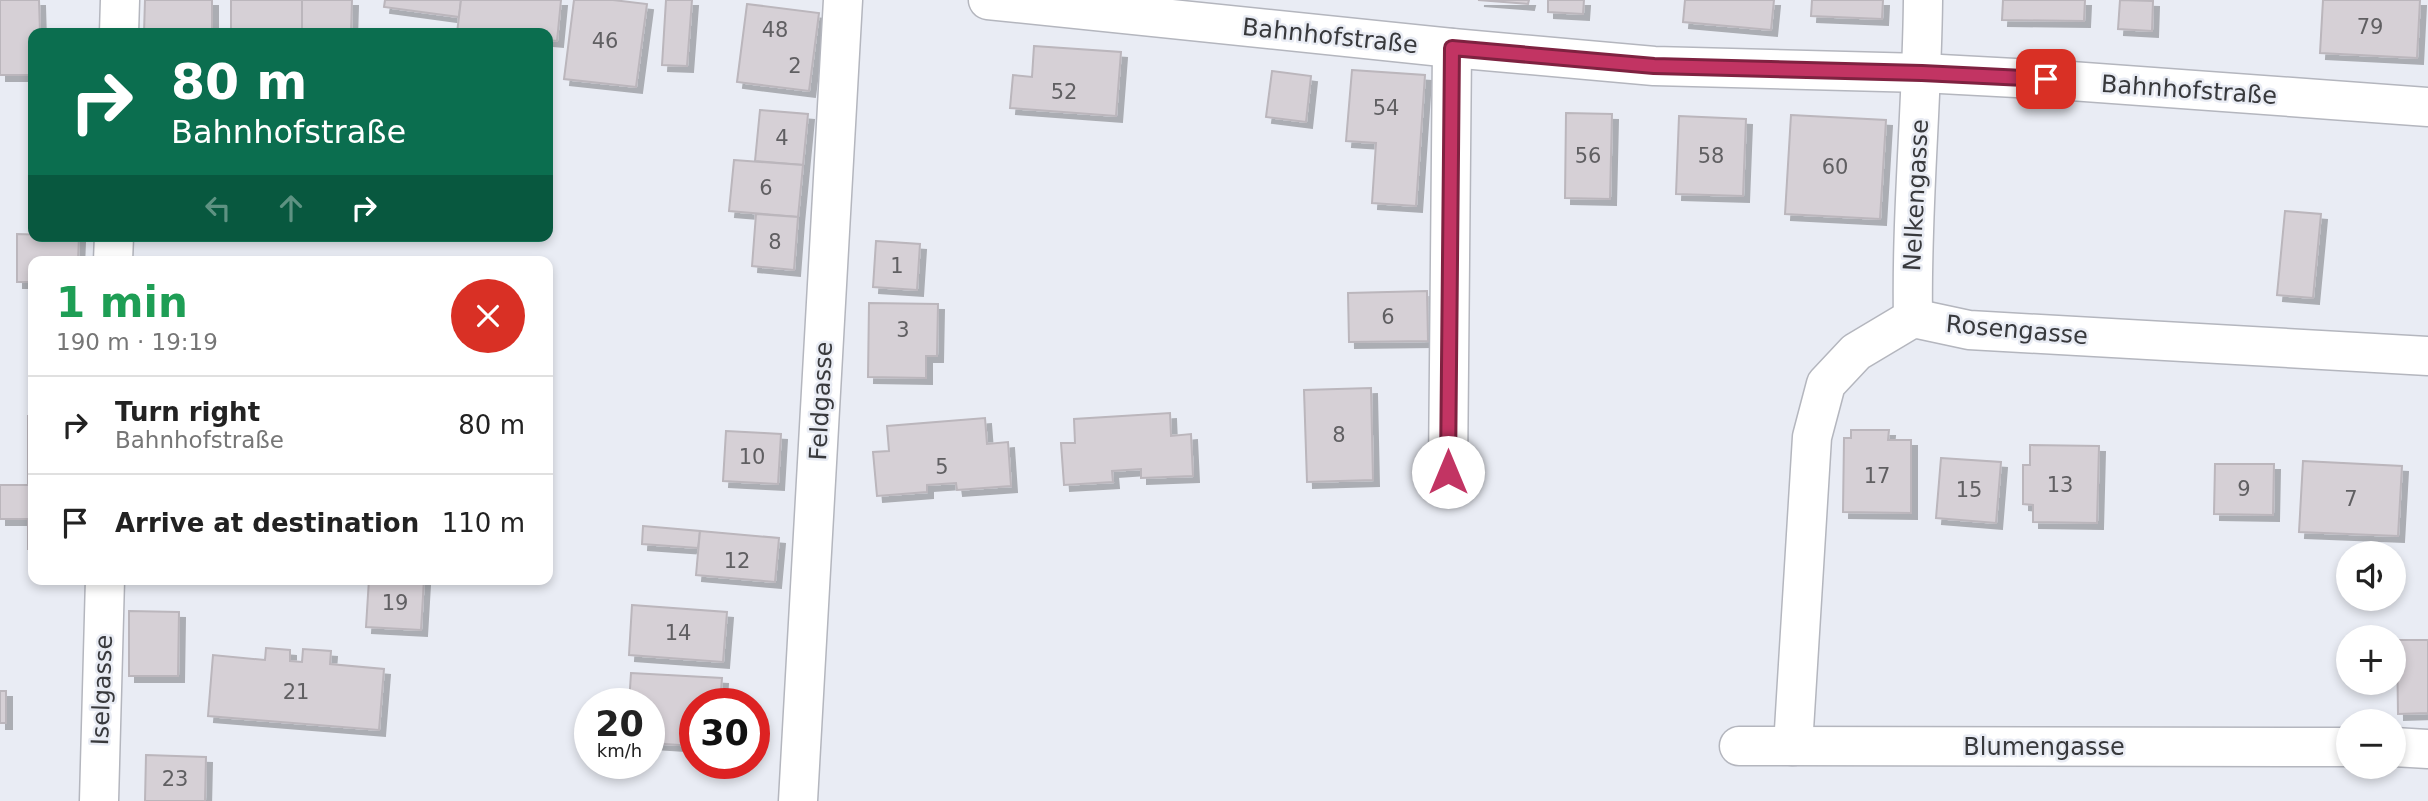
<!DOCTYPE html>
<html lang="en">
<head>
<meta charset="utf-8">
<style>
  :root { --surface:#fff; --page:#f2f2f2; --text:#222; --muted:#767676; --line:#e0e0e0 }
  body { margin:0; font-family:"DejaVu Sans",sans-serif; background:var(--page); color:var(--text); height:100vh; display:flex; flex-direction:column; font-size:26px; white-space:nowrap }
  * { box-sizing:border-box; margin:0 }
  p { font-size:23px; color:var(--muted) }
  .icon { flex:none; width:38px; height:38px; fill:none; stroke:currentColor; stroke-width:2; stroke-linecap:round; stroke-linejoin:round }
  .map { position:relative; flex:1; overflow:hidden }
  .details { position:absolute; left:28px; top:256px; width:525px; height:329px; display:flex; flex-direction:column; background:var(--surface); border-radius:14px; box-shadow:0 4px 10px #0003 }
  .details>* { flex:none }
  .guide { position:absolute; left:28px; top:28px; width:525px; height:214px; border-radius:14px; box-shadow:0 4px 10px #0003; background:#0b6e4f; color:#fff; overflow:hidden }
  .tools { position:absolute; left:2336px; top:541px; display:grid; gap:14px }
  .tools a { display:grid; place-items:center; width:70px; height:70px; border-radius:50%; background:var(--surface); box-shadow:0 4px 10px #0003; font-size:35px }
  .speed { position:absolute; left:574px; top:688px; display:flex; gap:14px; font-size:35px; font-weight:700; text-align:center }
  .speed>* { display:grid; place-content:center; width:91px; height:91px; border-radius:50%; background:var(--surface); box-shadow:0 4px 10px #0003; line-height:1 }
  .speed small { font-size:18px; font-weight:400 }
  .speed .limit { border:10px solid #d22; background:#fff; color:#111 }
  .pin { position:absolute; display:grid; place-items:center; width:60px; height:60px; color:#fff; margin:-30px; border-radius:14px; box-shadow:0 4px 10px #0006 }
  .me { position:absolute; width:77px; margin:-38px; rotate:0deg; stroke-linejoin:round; filter:drop-shadow(0 0 5px #0008) }
  .turn { display:flex; align-items:center; gap:24px; height:147px; padding:0 28px; font-size:32px }
  .turn .icon { width:91px; height:91px; stroke-width:2.5 }
  .turn b { display:block; font-size:49px; line-height:60px }
  .lanes { display:flex; align-items:center; height:66px; padding:0 28px; background:#0003; justify-content:center; gap:35px; direction:ltr }
  .lanes .off { opacity:.35 }
  .round { display:grid; place-items:center; flex:none; width:74px; height:74px; border-radius:37px; background:var(--page) }
  .overview { display:flex; align-items:center; justify-content:space-between; height:119px; padding:0 28px }
  h1 { font-size:42px; font-weight:700; line-height:52px; color:#1e9e55 }
  ul { padding:0; list-style:none }
  li { display:flex; align-items:center; gap:21px; height:98px; padding:0 28px; border-top:2px solid var(--line) }
  li div { flex:1 }
  li b { display:block; font-size:26px }
  li em { font-style:normal }
  .map>svg:first-child { display:block }
</style>
</head>
<body>
<div class="map">
<svg width="2428" height="801" viewBox="0 0 2428 801">
  <defs>
    <filter id="shadow"><feDropShadow dx="6" dy="6" stdDeviation="0" flood-color="#0004"/></filter>
  </defs>
  <rect width="100%" height="100%" fill="#e9ecf4"/>
  <g fill="#d6d0d6" stroke="#bbb6bc" stroke-width="2" filter="url(#shadow)">
    <polygon points="0,0 39,0 40,33 33,33 33,75 0,75"/>
    <polygon points="145,0 212,0 212,33 144,33"/>
    <rect x="231" y="0" width="71" height="33"/>
    <polygon points="302,0 352,0 351,33 302,33"/>
    <polygon points="385,0 461,0 459,17 384,7"/>
    <polygon points="461,0 561,0 557,41 548,40 548,33 457,33"/>
    <polygon points="574,0 613,0 647,4 636,87 564,79"/>
    <polygon points="666,0 692,0 687,66 662,65"/>
    <polygon points="1478,0 1529,0 1528,4"/>
    <polygon points="1548,0 1584,0 1583,14 1548,12"/>
    <polygon points="1685,0 1774,0 1771,30 1683,22"/>
    <polygon points="1812,0 1883,0 1882,19 1811,16"/>
    <polygon points="2003,0 2085,0 2084,21 2002,20"/>
    <polygon points="2120,0 2153,1 2152,31 2118,29"/>
    <polygon points="2323,0 2420,0 2417,58 2320,53"/>
    <polygon points="747,4 819,13 809,91 737,82"/>
    <polygon points="1034,46 1121,52 1116,116 1010,108 1013,75 1032,77"/>
    <polygon points="1352,70 1425,75 1416,206 1372,203 1376,143 1346,141"/>
    <polygon points="1272,71 1311,76 1306,122 1266,117"/>
    <polygon points="760,110 808,114 803,165 755,161"/>
    <polygon points="1566,113 1612,114 1610,199 1565,198"/>
    <polygon points="1791,115 1886,120 1880,219 1785,214"/>
    <polygon points="1679,116 1746,119 1743,196 1676,194"/>
    <polygon points="734,160 803,165 798,217 729,211"/>
    <polygon points="2285,211 2321,214 2313,298 2277,295"/>
    <polygon points="756,214 798,217 794,270 752,266"/>
    <polygon points="17,234 79,236 78,261 33,261 33,282 17,282"/>
    <polygon points="876,241 920,244 917,290 873,287"/>
    <polygon points="1427,291 1428,341 1349,342 1348,293"/>
    <polygon points="869,303 938,304 937,356 926,356 926,378 868,377"/>
    <polygon points="1371,388 1373,480 1307,482 1304,390"/>
    <polygon points="1170,413 1171,436 1191,434 1193,476 1141,478 1141,469 1112,471 1113,482 1064,485 1061,443 1075,443 1074,419"/>
    <polygon points="28,416 33,416 33,549 28,549 28,519 0,519 0,485 28,485"/>
    <polygon points="985,418 987,444 1008,442 1011,486 957,490 956,483 927,485 927,492 877,496 873,452 889,451 887,426"/>
    <polygon points="1851,430 1889,430 1888,440 1911,440 1911,513 1843,512 1844,438 1851,438"/>
    <polygon points="726,431 781,434 778,484 723,481"/>
    <polygon points="2030,445 2099,446 2097,523 2033,522 2033,505 2023,504 2023,465 2030,465"/>
    <polygon points="1941,458 2001,462 1996,523 1936,518"/>
    <polygon points="2303,461 2402,466 2398,536 2299,532"/>
    <polygon points="2215,464 2274,464 2273,515 2214,514"/>
    <polygon points="643,526 700,531 698,548 642,544"/>
    <polygon points="700,531 779,538 775,582 696,575"/>
    <polygon points="369,579 424,579 421,630 366,627"/>
    <polygon points="632,605 727,612 723,662 629,655"/>
    <polygon points="129,611 179,612 178,676 129,676"/>
    <polygon points="2397,640 2428,640 2428,713 2398,714"/>
    <polygon points="266,648 290,650 290,661 302,662 303,649 331,651 330,664 384,669 379,730 208,716 213,655 265,660"/>
    <polygon points="631,673 722,678 720,704 695,704 695,746 649,743 649,704 629,704"/>
    <rect x="0" y="691" width="6" height="32"/>
    <polygon points="146,755 206,757 205,801 145,801"/>
  </g>
  <g fill="none" stroke-linecap="round" stroke-linejoin="round">
    <g stroke="#b4b6be" stroke-width="41">
      <g id="street">
        <polyline points="119,33 120,0"/>
        <polyline points="113,261 114,236"/>
        <path d="M1913,318C1911,212 1922,106 1923,0"/>
        <polyline points="1448,472 1452,48"/>
        <polyline points="1739,746 2348,747"/>
        <polyline points="1793,746 1812,437 1826,384 1856,352 1913,318 1969,330 2428,356"/>
        <polyline points="2394,747 2428,749"/>
        <polyline points="99,801 105,579"/>
        <polyline points="798,801 843,0"/>
      </g>
    </g>
    <g stroke="#b4b6be" stroke-width="41">
      <polyline id="secondary" points="988,0 1452,48 1654,66 1922,73 2071,81 2428,107"/>
    </g>
    <use href="#street" stroke="#fff" stroke-width="38"/>
    <use href="#secondary" stroke="#fff" stroke-width="38"/>
  </g>
  <g fill="none" stroke-linecap="round" stroke-linejoin="round">
    <g stroke="#7e2240" stroke-width="18">
      <polyline id="route" points="1448,472 1452,48 1654,66 1922,73 2046,79"/>
    </g>
    <use href="#route" stroke="#c23463" stroke-width="12"/>
  </g>
  <g text-anchor="middle" dominant-baseline="central" stroke-width="5" stroke-linejoin="round" paint-order="stroke">
    <g font-size="21" fill="#605f62">
      <text x="2370" y="27">79</text>
      <text x="775" y="30">48</text>
      <text x="605" y="41">46</text>
      <text x="795" y="66">2</text>
      <text x="1064" y="92">52</text>
      <text x="1386" y="108">54</text>
      <text x="782" y="138">4</text>
      <text x="1588" y="156">56</text>
      <text x="1711" y="156">58</text>
      <text x="1835" y="167">60</text>
      <text x="766" y="188">6</text>
      <text x="775" y="242">8</text>
      <text x="897" y="266">1</text>
      <text x="1388" y="317">6</text>
      <text x="903" y="330">3</text>
      <text x="1339" y="435">8</text>
      <text x="752" y="457">10</text>
      <text x="942" y="467">5</text>
      <text x="1877" y="476">17</text>
      <text x="2060" y="485">13</text>
      <text x="2244" y="489">9</text>
      <text x="1969" y="490">15</text>
      <text x="2351" y="499">7</text>
      <text x="737" y="561">12</text>
      <text x="395" y="603">19</text>
      <text x="678" y="633">14</text>
      <text x="296" y="692">21</text>
      <text x="175" y="779">23</text>
    </g>
    <g font-size="24" fill="#38393c" stroke="#e9ecf4">
      <text transform="translate(1330 36) rotate(6)">Bahnhofstraße</text>
      <text transform="translate(2189 90) rotate(4)">Bahnhofstraße</text>
      <text transform="translate(1916 195) rotate(-87)">Nelkengasse</text>
      <text transform="translate(2017 330) rotate(5)">Rosengasse</text>
      <text transform="translate(821 401) rotate(-87)">Feldgasse</text>
      <text transform="translate(102 690) rotate(-88)">Iselgasse</text>
      <text x="2044" y="747">Blumengasse</text>
    </g>
  </g>
</svg>
<div class="tools">
<a><svg class="icon" aria-label="sound" viewBox="0 0 24 24"><path d="M4 9h4l5-4v14l-5-4H4zM17 9q2 3 0 6"/></svg></a>
<a>+</a>
<a>−</a>
</div>
<div class="speed"><div>20<small>km/h</small></div><div class="limit">30</div></div>
<div class="pin" style="left:2046px;top:79px;background:#d93025"><svg class="icon" aria-label="arrive" viewBox="0 0 24 24"><path d="M6 21V4h12l-3 4 3 4H6"/></svg></div>
<svg class="me" style="left:1448px;top:472px" viewBox="-20 -20 40 40"><circle r="19" fill="#fff"/><path d="M0-13L10 11 0 6-10 11z" fill="#c23463"/></svg>
<div class="guide">
<div class="turn"><svg class="icon" aria-label="right" viewBox="0 0 24 24"><path d="M7 20v-9h11M14 6l5 5-5 5"/></svg><div><b>80 m</b>Bahnhofstraße</div></div>
<div class="lanes"><svg class="icon off" aria-label="left" viewBox="0 0 24 24"><path d="M17 20v-9H6M10 6l-5 5 5 5"/></svg><svg class="icon off" aria-label="ahead" viewBox="0 0 24 24"><path d="M12 20V5M6 11l6-6 6 6"/></svg><svg class="icon" aria-label="right" viewBox="0 0 24 24"><path d="M7 20v-9h11M14 6l5 5-5 5"/></svg></div>
</div>
<section class="details">
<div class="overview"><div><h1>1 min</h1><p>190 m · 19:19</p></div><a class="round" style="background:#d93025;color:#fff"><svg class="icon" aria-label="close" viewBox="0 0 24 24"><path d="M6 6l12 12M18 6L6 18"/></svg></a></div>
<ul>
<li><svg class="icon" aria-label="right" viewBox="0 0 24 24"><path d="M7 20v-9h11M14 6l5 5-5 5"/></svg><div><b>Turn right</b><p>Bahnhofstraße</p></div><em>80 m</em></li>
<li><svg class="icon" aria-label="arrive" viewBox="0 0 24 24"><path d="M6 21V4h12l-3 4 3 4H6"/></svg><div><b>Arrive at destination</b></div><em>110 m</em></li>
</ul>
</section>
</div>
</body>
</html>
